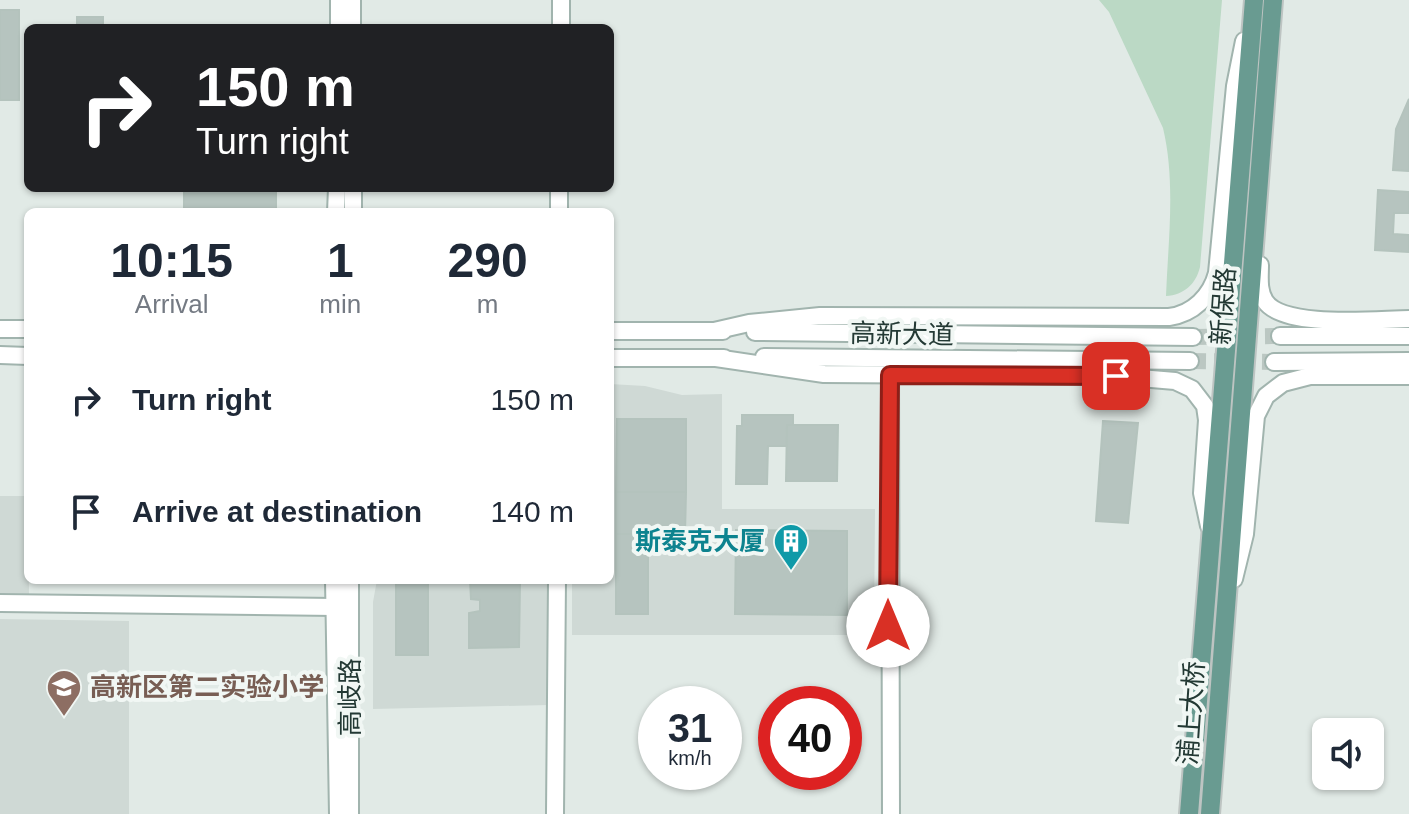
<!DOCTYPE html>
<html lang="en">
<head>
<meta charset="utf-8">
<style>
  :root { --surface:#fff; --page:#f6f6f7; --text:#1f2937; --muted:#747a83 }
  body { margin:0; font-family:Helvetica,"Noto Sans SC",sans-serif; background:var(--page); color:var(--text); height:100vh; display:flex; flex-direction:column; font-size:30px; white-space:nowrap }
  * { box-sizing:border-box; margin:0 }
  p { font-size:26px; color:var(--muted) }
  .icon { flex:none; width:44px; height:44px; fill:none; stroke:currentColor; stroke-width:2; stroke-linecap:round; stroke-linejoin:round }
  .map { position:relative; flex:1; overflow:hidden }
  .details { position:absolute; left:24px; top:208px; width:590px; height:376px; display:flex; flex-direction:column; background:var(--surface); border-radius:12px; box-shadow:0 2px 6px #0004 }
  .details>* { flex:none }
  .banner { position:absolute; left:24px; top:24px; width:590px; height:168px; border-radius:12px; box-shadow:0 2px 6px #0004; background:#202124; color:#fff; overflow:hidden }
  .buttons { position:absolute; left:1312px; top:718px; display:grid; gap:16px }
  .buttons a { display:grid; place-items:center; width:72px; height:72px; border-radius:12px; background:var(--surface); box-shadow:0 2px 6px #0004; font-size:40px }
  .speed { position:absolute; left:638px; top:686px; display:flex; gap:16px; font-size:40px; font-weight:700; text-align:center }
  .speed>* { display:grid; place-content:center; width:104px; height:104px; border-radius:50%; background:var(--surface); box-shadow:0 2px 6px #0004; line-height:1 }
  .speed small { font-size:20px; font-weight:400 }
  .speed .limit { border:12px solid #d22; background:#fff; color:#111 }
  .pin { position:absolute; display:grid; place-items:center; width:68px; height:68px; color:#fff; margin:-34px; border-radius:16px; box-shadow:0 4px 12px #0006 }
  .me { position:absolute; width:88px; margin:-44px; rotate:0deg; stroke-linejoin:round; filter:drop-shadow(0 0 6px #0008) }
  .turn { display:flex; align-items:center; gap:28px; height:168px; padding:0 40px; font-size:36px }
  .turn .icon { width:104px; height:104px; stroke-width:2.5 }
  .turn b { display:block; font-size:56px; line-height:68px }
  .eta { display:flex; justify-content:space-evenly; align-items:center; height:136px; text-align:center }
  .eta b { font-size:48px; font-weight:700; line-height:56px }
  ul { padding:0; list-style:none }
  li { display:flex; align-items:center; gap:24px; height:112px; padding:0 40px }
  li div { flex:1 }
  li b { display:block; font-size:30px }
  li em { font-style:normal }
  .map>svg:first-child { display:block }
</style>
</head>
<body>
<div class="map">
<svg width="1409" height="814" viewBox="0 0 1409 814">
  <rect width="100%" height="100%" fill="#e1eae6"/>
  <g fill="#cfd9d5">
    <polygon points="610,384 645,386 682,395 722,394 722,509 875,509 874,635 572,635 572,580 610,580"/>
    <polygon points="0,496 28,496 29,594 0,593"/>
    <polygon points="377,580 547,580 548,705 373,709 373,602"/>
    <polygon points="0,619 129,621 129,814 0,814"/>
  </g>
  <path fill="#bbd9c5" d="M1099,0H1222L1200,267C1196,284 1184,295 1166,296C1168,242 1176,182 1163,128L1109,12Z"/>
  <g fill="#b6c4bf" stroke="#b4c3bd" stroke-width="2">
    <rect x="0" y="10" width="19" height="90"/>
    <rect x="77" y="17" width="26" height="11"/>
    <polygon points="1409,99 1409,171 1393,170 1396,129"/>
    <rect x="184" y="188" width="92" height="24"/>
    <polygon points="1378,190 1409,192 1409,213 1394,213 1393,234 1409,235 1409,252 1375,250"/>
    <polygon points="742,415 793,415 793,425 787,425 787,446 768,446 767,484 736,484 737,426 742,426"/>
    <polygon points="617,419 686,419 686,492 616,492"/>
    <polygon points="1103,421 1138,423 1128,523 1096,521"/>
    <polygon points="787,425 838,425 837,481 786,481"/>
    <polygon points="616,492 686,492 685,534 616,534"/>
    <polygon points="736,530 847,531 847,615 735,614"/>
    <rect x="616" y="534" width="32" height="80"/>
    <rect x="396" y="580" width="32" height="75"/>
    <polygon points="470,580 520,580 519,647 469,648 469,613 480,611 480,600 471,599"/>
  </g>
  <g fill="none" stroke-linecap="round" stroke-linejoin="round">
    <g stroke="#bbc7c2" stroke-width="16" stroke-dasharray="16 8" stroke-linecap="butt">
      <polyline points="1193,337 1280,336"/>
      <polyline points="1190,361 1274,362"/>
    </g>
    <g stroke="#a1b4ae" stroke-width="20">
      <g id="secondary">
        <polyline points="339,0 339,28"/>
        <polyline points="352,28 352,0"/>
        <polyline points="561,28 561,0"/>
        <polyline points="353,188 353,212"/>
        <polyline points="336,212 337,188"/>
        <polyline points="559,212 559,188"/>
        <path d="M1260,265C1260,277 1258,290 1265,301C1283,329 1378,319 1409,319"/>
        <polyline points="0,329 28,329"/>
        <polyline points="610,331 723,331"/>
        <path d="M714,331L749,323L820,316L1169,317C1193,314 1211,296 1217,273L1235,86L1244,41"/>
        <polyline points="755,332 1193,337"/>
        <polyline points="1280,336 1409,336"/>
        <polyline points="0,355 28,356"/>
        <polyline points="764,357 1190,361"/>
        <polyline points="610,358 724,358"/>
        <polyline points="716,358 824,374 1116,376 1175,381 1192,389 1205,406 1207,420 1202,493 1209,526"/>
        <polyline points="1274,362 1409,361"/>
        <polyline points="890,375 891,814"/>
        <polyline points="1234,579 1245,534 1256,416 1266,396 1283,383 1310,376 1409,376"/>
        <polyline points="334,580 338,814"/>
        <polyline points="0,603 335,607"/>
        <polyline points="350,814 350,580"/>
        <polyline points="555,814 557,580"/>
      </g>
    </g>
    <g stroke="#bdc4c2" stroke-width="22">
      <g id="primary">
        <polyline points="1189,814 1254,0"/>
        <polyline points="1210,814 1273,0"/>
      </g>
    </g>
    <use href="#secondary" stroke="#fff" stroke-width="16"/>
    <use href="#primary" stroke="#699b91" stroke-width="18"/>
  </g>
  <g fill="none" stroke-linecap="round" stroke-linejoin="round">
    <g stroke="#8d1f18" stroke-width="20">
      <polyline id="route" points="888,626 890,375 1116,376"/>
    </g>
    <use href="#route" stroke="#d93025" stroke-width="14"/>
  </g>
  <defs>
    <g id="building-pin" transform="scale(1.8)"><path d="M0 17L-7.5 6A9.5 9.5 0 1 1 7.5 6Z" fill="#0f9aa8" stroke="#f1f7f4"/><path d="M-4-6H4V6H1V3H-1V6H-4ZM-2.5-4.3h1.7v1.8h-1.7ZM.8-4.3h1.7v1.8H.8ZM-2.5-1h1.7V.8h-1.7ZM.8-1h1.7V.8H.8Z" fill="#fff"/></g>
    <g id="school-pin" transform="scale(1.8)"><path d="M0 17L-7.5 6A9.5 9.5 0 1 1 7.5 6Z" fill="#8d6e63" stroke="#f1f7f4"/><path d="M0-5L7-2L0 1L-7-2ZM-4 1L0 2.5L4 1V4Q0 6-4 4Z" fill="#fff"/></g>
  </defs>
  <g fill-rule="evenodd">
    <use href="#building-pin" x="791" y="541"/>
    <use href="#school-pin" x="64" y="687"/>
  </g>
  <g text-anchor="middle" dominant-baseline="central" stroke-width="8" stroke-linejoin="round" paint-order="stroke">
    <g font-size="26" fill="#233934" stroke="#f1f7f4">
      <text transform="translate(1223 306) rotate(-86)">新保路</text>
      <text transform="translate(902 334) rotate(1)">高新大道</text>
      <text transform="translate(350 697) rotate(-90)">高岐路</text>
      <text transform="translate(1191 713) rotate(-86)">浦上大桥</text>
    </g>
    <g font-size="26" font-weight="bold" fill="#0d838f" stroke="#f1f7f4" text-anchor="end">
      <text x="765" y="541">斯泰克大厦</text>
    </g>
    <g font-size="26" font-weight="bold" fill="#785e54" stroke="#f1f7f4" text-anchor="start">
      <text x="90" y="687">高新区第二实验小学</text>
    </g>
  </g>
</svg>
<div class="buttons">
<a><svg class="icon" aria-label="sound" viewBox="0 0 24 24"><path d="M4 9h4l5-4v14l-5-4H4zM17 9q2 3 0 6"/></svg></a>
</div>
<div class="speed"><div>31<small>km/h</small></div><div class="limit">40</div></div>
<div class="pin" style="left:1116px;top:376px;background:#d93025"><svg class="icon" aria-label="arrive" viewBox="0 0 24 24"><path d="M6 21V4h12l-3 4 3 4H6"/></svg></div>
<svg class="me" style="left:888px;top:626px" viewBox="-20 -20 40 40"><circle r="19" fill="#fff"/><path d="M0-13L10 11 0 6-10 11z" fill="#d93025"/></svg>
<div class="banner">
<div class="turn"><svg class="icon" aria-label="right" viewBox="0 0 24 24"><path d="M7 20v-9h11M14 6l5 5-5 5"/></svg><div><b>150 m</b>Turn right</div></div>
</div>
<section class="details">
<div class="eta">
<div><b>10:15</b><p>Arrival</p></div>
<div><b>1</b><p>min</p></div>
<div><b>290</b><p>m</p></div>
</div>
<ul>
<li><svg class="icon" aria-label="right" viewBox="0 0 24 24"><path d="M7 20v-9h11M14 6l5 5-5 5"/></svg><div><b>Turn right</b></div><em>150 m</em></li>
<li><svg class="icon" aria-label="arrive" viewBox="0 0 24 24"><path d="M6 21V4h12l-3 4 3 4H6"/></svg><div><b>Arrive at destination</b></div><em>140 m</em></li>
</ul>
</section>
</div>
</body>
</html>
